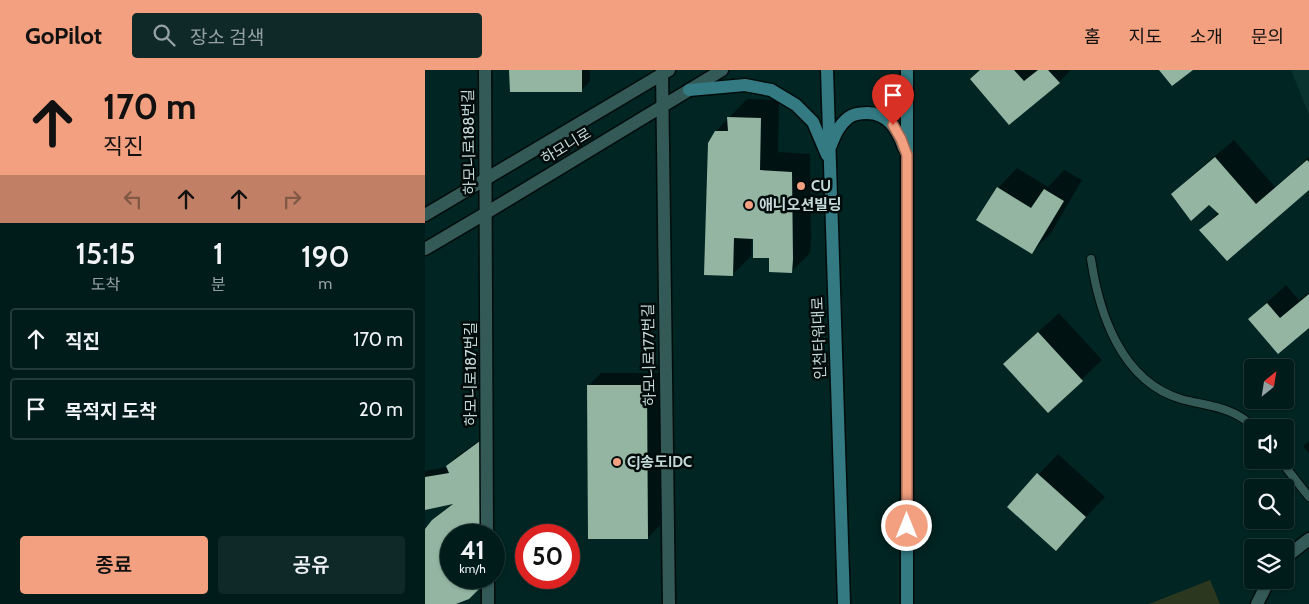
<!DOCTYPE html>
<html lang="ko">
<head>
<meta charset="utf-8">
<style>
  :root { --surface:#001c1a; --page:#0e2927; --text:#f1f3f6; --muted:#95a1a2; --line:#223a39; --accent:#f2a07f }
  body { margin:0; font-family:Cabin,"Noto Sans KR",sans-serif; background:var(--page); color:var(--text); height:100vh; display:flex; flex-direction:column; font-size:19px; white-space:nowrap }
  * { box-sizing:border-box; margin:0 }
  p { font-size:16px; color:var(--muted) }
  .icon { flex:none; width:28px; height:28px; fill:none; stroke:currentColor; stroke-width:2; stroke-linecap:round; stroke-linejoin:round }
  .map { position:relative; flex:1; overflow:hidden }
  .details { display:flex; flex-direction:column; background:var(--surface); width:425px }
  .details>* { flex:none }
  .top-card { background:#f2a07f; color:#111; overflow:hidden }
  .needle { width:32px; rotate:30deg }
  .controls { position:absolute; left:819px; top:289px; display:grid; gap:10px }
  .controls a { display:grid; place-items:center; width:50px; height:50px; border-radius:5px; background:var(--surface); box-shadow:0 1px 4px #0004,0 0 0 1px var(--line); font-size:25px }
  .speed { position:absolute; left:15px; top:454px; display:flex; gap:10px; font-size:25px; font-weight:700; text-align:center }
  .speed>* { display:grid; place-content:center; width:65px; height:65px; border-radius:50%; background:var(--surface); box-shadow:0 1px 4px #0004,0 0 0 1px var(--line); line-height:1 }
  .speed small { font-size:12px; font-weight:400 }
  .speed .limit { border:8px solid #d22; background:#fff; color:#111 }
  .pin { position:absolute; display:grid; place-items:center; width:42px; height:42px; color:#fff; margin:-51px -21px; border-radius:50% 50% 50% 0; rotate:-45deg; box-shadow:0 0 5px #0007 }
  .pin .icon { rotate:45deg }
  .me { position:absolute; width:55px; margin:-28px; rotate:0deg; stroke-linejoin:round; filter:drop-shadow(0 0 4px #0008) }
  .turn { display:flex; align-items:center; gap:18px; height:105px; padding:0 20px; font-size:22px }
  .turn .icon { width:65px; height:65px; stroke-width:2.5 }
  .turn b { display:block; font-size:35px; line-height:42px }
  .lanes { display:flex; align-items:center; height:48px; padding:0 20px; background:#0003; justify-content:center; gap:25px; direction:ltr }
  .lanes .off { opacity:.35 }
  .eta { display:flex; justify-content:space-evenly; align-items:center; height:85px; text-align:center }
  .eta b { font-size:30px; font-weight:600; line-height:35px }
  .cta { display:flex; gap:10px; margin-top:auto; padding:10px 20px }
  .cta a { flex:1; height:58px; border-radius:5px; background:var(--accent); color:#111; font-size:20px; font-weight:600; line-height:58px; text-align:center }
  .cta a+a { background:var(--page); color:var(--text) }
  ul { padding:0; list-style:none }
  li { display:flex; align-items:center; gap:15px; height:62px; margin:0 10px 8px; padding:0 10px; border:2px solid var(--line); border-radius:5px }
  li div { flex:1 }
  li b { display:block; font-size:19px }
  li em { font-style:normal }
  header { display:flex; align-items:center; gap:30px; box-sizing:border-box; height:70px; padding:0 25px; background:var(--accent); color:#111 }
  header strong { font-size:24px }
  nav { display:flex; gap:28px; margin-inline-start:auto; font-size:18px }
  .search { width:350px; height:45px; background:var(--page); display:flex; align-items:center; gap:12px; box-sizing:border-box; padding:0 18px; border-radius:5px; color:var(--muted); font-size:19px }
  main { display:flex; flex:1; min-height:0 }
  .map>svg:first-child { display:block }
</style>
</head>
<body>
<header>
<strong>GoPilot</strong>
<div class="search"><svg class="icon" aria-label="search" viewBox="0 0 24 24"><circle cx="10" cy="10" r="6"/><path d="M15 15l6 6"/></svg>장소 검색</div>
<nav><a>홈</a><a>지도</a><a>소개</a><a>문의</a></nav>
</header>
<main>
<section class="details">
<div class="top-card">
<div class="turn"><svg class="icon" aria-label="ahead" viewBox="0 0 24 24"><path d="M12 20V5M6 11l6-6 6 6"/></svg><div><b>170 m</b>직진</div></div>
<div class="lanes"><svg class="icon off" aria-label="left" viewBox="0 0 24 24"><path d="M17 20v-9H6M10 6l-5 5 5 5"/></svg><svg class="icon" aria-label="ahead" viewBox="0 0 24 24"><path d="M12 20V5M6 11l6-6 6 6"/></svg><svg class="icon" aria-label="ahead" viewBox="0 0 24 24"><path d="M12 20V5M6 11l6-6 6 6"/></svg><svg class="icon off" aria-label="right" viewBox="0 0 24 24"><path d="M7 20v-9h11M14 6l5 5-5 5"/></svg></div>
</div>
<div class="eta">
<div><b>15:15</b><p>도착</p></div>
<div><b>1</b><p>분</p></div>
<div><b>190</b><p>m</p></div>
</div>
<ul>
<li><svg class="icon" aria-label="ahead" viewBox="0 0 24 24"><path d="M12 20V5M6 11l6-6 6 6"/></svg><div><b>직진</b></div><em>170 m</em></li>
<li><svg class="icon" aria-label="arrive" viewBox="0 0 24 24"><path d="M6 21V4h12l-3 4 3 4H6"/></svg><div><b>목적지 도착</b></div><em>20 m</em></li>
</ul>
<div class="cta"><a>종료</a><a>공유</a></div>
</section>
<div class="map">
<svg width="884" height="534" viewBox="0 0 884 534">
  <rect width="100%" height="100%" fill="#002523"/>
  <polygon fill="#0a322f" points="866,0 884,0 884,45"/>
  <polygon fill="#2b381f" points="785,510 795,534 724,534"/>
  <g fill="#0007">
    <polygon points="86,0 165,0 165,11 156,21"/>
    <polygon points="555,0 646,0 634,12 584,53"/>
    <polygon points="322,29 354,30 353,82 385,84 386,169 385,183 366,202 345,187 330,168 327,168 326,186 308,204 291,61"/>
    <polygon points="809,70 850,117 884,87 884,119 776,160 793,142 785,134 747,125 766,106"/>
    <polygon points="592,98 623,117 639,100 657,110 626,163 606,183 573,118"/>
    <polygon points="861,215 874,230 884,222 884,256 824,249"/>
    <polygon points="634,243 677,290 623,342 600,274"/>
    <polygon points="176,303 234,303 235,455 223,468 163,316"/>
    <polygon points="67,361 68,465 26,465 26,508 64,508 27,534 0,534 0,462 18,441 29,433 0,438 0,401 22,397 31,387"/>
    <polygon points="884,371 884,383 878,376"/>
    <polygon points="633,384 680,427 631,479 583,437"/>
  </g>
  <g fill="#94b5a2">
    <polygon points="84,0 157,0 157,22 85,22"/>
    <polygon points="555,0 589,0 599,11 613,0 623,0 635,13 584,55 545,9"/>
    <polygon points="734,0 768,0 747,16"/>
    <polygon points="302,47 336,48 335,100 367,102 368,189 367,203 344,202 344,188 328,188 328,169 309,168 308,206 279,205 283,73 290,61 303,61"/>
    <polygon points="790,87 831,134 882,90 884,92 884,120 802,191 774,160 794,144 784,135 766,151 746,124"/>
    <polygon points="572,117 606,138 619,119 639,131 607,184 551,150"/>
    <polygon points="884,224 884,258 853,284 823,249 842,233 855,248"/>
    <polygon points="613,262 658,311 623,343 578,294"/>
    <polygon points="162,315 222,315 223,469 163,469"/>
    <polygon points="59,368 60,465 26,465 26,508 59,508 56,517 44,529 31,534 0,534 0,459 7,450 28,434 0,440 0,407 24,403 21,396"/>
    <polygon points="612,403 661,447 631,481 582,437"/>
  </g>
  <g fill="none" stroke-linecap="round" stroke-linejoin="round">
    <g stroke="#000c0b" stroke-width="10">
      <g id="service">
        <path d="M666,189C674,243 696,311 756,329C781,336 809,336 829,358"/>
        <polyline points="855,390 884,427"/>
      </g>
    </g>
    <g stroke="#000c0b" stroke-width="15">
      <g id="minor">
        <polyline points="60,0 62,465"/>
        <polyline points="237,0 244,534"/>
        <polyline points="860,488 884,469"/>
        <polyline points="63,508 63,534"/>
        <polyline points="832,534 844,510"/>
      </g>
    </g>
    <g stroke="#000c0b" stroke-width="15">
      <g id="tertiary">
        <polyline points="0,145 244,0"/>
        <polyline points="0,179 61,143 297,0"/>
      </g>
    </g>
    <g stroke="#000c0b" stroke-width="15">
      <g id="secondary">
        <polyline points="402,0 419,534"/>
        <polyline points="482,0 482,534"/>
        <polyline points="264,20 320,15 346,20 371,35 388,52 402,85"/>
        <path d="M406,75C410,65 414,55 423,48C428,44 435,43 442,43C463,43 473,60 479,78"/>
      </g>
    </g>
    <use href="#service" stroke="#345a57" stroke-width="8"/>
    <use href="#minor" stroke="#345a57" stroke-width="12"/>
    <use href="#tertiary" stroke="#345a57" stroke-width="12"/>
    <use href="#secondary" stroke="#337a82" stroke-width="12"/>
  </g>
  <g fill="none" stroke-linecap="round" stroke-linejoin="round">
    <g stroke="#9d6853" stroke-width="12">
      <polyline id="route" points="468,55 476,69 482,85 482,456"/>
    </g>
    <use href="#route" stroke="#f2a07f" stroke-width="9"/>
  </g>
  <g fill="#f2a07f" stroke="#010b0a" stroke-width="2">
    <circle cx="376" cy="116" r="5"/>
    <circle cx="324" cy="135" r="5"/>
    <circle cx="192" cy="392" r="5"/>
  </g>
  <g text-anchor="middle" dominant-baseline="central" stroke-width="5" stroke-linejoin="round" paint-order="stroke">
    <g font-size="15" fill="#c5dad8" stroke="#010b0a">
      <text transform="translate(44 72) rotate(-91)">하모니로188번길</text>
      <text transform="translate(141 76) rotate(-31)">하모니로</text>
      <text transform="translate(394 268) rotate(-92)">인천타워대로</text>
      <text transform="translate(224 285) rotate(-91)">하모니로177번길</text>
      <text transform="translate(46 304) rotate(-90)">하모니로187번길</text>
    </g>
    <g font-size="15" font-weight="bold" fill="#c5dad8" stroke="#010b0a" text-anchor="start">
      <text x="386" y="116">CU</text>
      <text x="334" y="135">애니오션빌딩</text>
      <text x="202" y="392">CJ송도IDC</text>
    </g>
  </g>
</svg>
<div class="controls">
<a><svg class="needle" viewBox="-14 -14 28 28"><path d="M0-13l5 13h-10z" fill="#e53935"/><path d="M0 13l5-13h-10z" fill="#95a1a2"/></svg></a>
<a><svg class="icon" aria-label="sound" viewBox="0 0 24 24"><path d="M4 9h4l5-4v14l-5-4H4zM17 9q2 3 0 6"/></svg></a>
<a><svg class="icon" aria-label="search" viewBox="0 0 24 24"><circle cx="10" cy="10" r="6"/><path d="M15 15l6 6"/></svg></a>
<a><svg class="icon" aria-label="layers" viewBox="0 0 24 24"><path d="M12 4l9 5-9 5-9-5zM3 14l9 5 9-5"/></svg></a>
</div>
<div class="speed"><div>41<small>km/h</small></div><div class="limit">50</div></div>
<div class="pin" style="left:468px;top:55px;background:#d93025"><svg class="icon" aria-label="arrive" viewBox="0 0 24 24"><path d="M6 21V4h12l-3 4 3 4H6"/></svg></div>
<svg class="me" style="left:482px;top:456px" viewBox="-20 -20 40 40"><circle r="17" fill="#f2a07f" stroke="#fff" stroke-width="3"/><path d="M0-11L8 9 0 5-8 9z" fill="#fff"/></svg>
</div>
</main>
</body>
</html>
